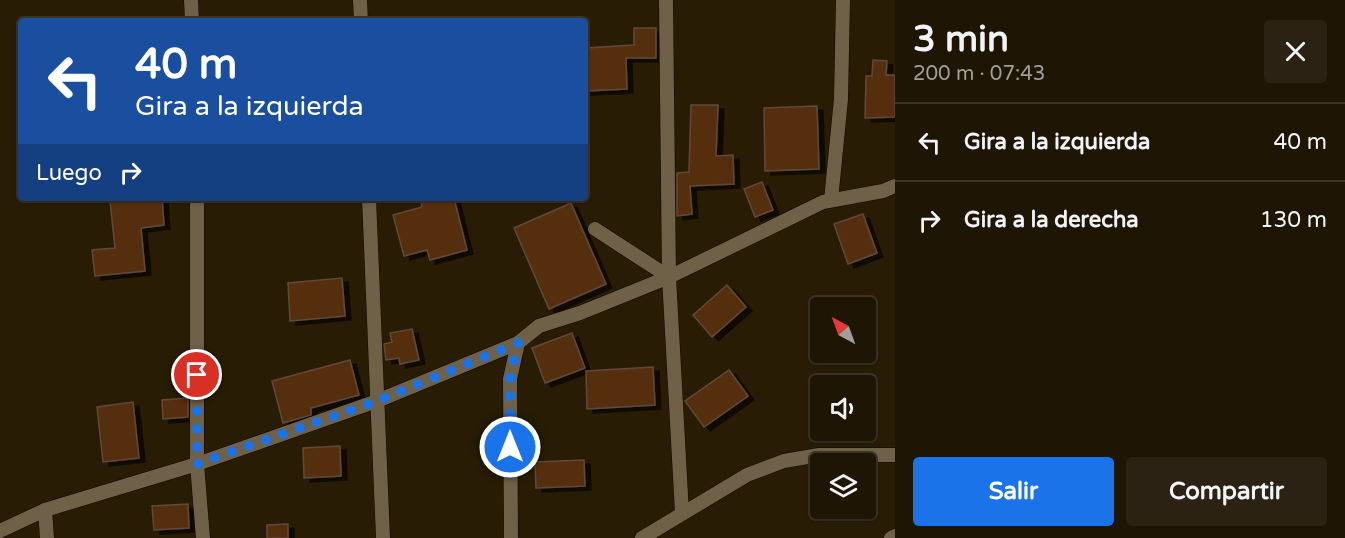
<!DOCTYPE html>
<html lang="es">
<head>
<meta charset="utf-8">
<style>
  :root { --surface:#1e1504; --page:#2b2213; --text:#f1f3f6; --muted:#a19f9a; --line:#3c3426; --accent:#1a73e8 }
  body { margin:0; font-family:"Varela Round",sans-serif; background:var(--page); color:var(--text); height:100vh; display:flex; flex-direction:column; font-size:22px; white-space:nowrap }
  * { box-sizing:border-box; margin:0 }
  p { font-size:20px; color:var(--muted) }
  .icon { flex:none; width:33px; height:33px; fill:none; stroke:currentColor; stroke-width:2; stroke-linecap:round; stroke-linejoin:round }
  .map { position:relative; flex:1; overflow:hidden }
  .side { display:flex; flex-direction:column; background:var(--surface); width:450px }
  .side>* { flex:none }
  .guide { position:absolute; left:18px; top:18px; width:570px; height:183px; border-radius:6px; box-shadow:0 2px 4px #0004,0 0 0 2px var(--line); background:#1a4fa0; color:#fff; overflow:hidden }
  .needle { width:39px; rotate:319deg }
  .controls { position:absolute; left:810px; top:297px; display:grid; gap:12px }
  .controls a { display:grid; place-items:center; width:66px; height:66px; border-radius:6px; background:var(--surface); box-shadow:0 2px 4px #0004,0 0 0 2px var(--line); font-size:30px }
  .pin { position:absolute; display:grid; place-items:center; width:51px; height:51px; color:#fff; margin:-26px; border:3px solid #fff; border-radius:50%; box-shadow:0 2px 6px #0007 }
  .me { position:absolute; width:66px; margin:-33px; rotate:0deg; stroke-linejoin:round; filter:drop-shadow(0 0 4px #0008) }
  .turn { display:flex; align-items:center; gap:21px; height:126px; padding:0 18px; font-size:27px }
  .turn .icon { width:78px; height:78px; stroke-width:2.5 }
  .turn b { display:block; font-size:42px; line-height:51px }
  .then { display:flex; align-items:center; height:57px; padding:0 18px; background:#0003; gap:12px; font-size:22px }
  .round { display:grid; place-items:center; flex:none; width:63px; height:63px; border-radius:6px; background:var(--page) }
  .overview { display:flex; align-items:center; justify-content:space-between; height:102px; padding:0 18px }
  h1 { font-size:36px; font-weight:700; line-height:45px }
  .action { display:flex; gap:12px; margin-top:auto; padding:12px 18px }
  .action a { flex:1; height:69px; border-radius:6px; background:var(--accent); color:#fff; font-size:24px; font-weight:700; line-height:69px; text-align:center }
  .action a+a { background:var(--page); color:var(--text) }
  ul { padding:0; list-style:none }
  li { display:flex; align-items:center; gap:18px; height:78px; padding:0 18px; border-top:2px solid var(--line) }
  li div { flex:1 }
  li b { display:block; font-size:22px }
  li em { font-style:normal }
  main { display:flex; flex:1; min-height:0 }
  .map>svg:first-child { display:block }
</style>
</head>
<body>
<main>
<div class="map">
<svg width="895" height="538" viewBox="0 0 895 538">
  <defs>
    <filter id="shadow"><feDropShadow dx="6" dy="4" stdDeviation="0" flood-color="#0009"/></filter>
  </defs>
  <rect width="100%" height="100%" fill="#281c05"/>
  <g fill="#552e0f" stroke="#614939" stroke-width="1.5" filter="url(#shadow)">
    <polygon points="634,28 656,28 656,58 626,58 627,89 585,91 585,48 634,45"/>
    <polygon points="873,60 887,61 886,75 895,75 895,117 865,118 866,76 872,76"/>
    <polygon points="691,105 718,105 716,156 733,155 734,184 690,186 692,214 677,216 677,173 689,172"/>
    <polygon points="817,106 819,169 765,171 764,108"/>
    <polygon points="762,182 773,210 755,217 744,189"/>
    <polygon points="134,198 162,198 164,225 141,228 145,271 95,276 92,250 115,248 110,201"/>
    <polygon points="433,198 454,198 467,250 430,260 427,250 404,256 393,215 422,207 421,201"/>
    <polygon points="571,203 606,284 549,309 514,228"/>
    <polygon points="863,214 877,253 848,264 834,224"/>
    <polygon points="342,278 345,316 290,321 288,283"/>
    <polygon points="727,285 746,307 712,337 693,315"/>
    <polygon points="412,329 419,360 400,364 399,358 386,360 384,344 392,342 390,333"/>
    <polygon points="572,333 585,368 545,383 532,348"/>
    <polygon points="350,360 359,395 311,408 311,415 283,423 272,381"/>
    <polygon points="653,367 655,405 587,409 586,371"/>
    <polygon points="729,370 748,396 704,427 685,401"/>
    <polygon points="188,398 188,417 163,419 162,400"/>
    <polygon points="133,402 139,458 103,462 97,407"/>
    <polygon points="340,446 341,476 304,478 303,448"/>
    <polygon points="584,460 585,486 536,488 535,462"/>
    <polygon points="188,504 189,528 154,530 152,506"/>
    <polygon points="288,524 288,538 267,538 267,525"/>
  </g>
  <g fill="none" stroke-linecap="round" stroke-linejoin="round">
    <g stroke="#110600" stroke-width="15">
      <g id="minor">
        <polyline points="191,0 192,21"/>
        <polyline points="360,0 361,21"/>
        <polyline points="666,0 669,277 682,513"/>
        <polyline points="197,198 197,464 203,538"/>
        <polyline points="369,198 383,538"/>
        <polyline points="831,200 841,99 843,0"/>
        <polyline points="595,229 669,277"/>
        <polyline points="0,531 45,510"/>
        <polyline points="47,538 45,510 197,464 377,401 518,343"/>
        <polyline points="511,538 510,379 518,343 539,326 580,313 669,277 823,202 883,191 895,186"/>
        <polyline points="642,538 747,475 784,461 819,455 895,455"/>
        <polyline points="891,538 895,536"/>
      </g>
    </g>
    <use href="#minor" stroke="#6f6148" stroke-width="14"/>
  </g>
  <g fill="none" stroke-linecap="round" stroke-linejoin="round">
    <polyline stroke="#1a73e8" stroke-width="10" stroke-dasharray="0 18" points="197,375 197,464 377,401 518,343 510,379 510,447"/>
  </g>
</svg>
<div class="controls">
<a><svg class="needle" viewBox="-14 -14 28 28"><path d="M0-13l5 13h-10z" fill="#e53935"/><path d="M0 13l5-13h-10z" fill="#a19f9a"/></svg></a>
<a><svg class="icon" aria-label="sound" viewBox="0 0 24 24"><path d="M4 9h4l5-4v14l-5-4H4zM17 9q2 3 0 6"/></svg></a>
<a><svg class="icon" aria-label="layers" viewBox="0 0 24 24"><path d="M12 4l9 5-9 5-9-5zM3 14l9 5 9-5"/></svg></a>
</div>
<div class="pin" style="left:197px;top:375px;background:#d93025"><svg class="icon" aria-label="arrive" viewBox="0 0 24 24"><path d="M6 21V4h12l-3 4 3 4H6"/></svg></div>
<svg class="me" style="left:510px;top:447px" viewBox="-20 -20 40 40"><circle r="17" fill="#1a73e8" stroke="#fff" stroke-width="3"/><path d="M0-11L8 9 0 5-8 9z" fill="#fff"/></svg>
<div class="guide">
<div class="turn"><svg class="icon" aria-label="left" viewBox="0 0 24 24"><path d="M17 20v-9H6M10 6l-5 5 5 5"/></svg><div><b>40 m</b>Gira a la izquierda</div></div>
<div class="then">Luego<svg class="icon" aria-label="right" viewBox="0 0 24 24"><path d="M7 20v-9h11M14 6l5 5-5 5"/></svg></div>
</div>
</div>
<section class="side">
<div class="overview"><div><h1>3 min</h1><p>200 m · 07:43</p></div><a class="round"><svg class="icon" aria-label="close" viewBox="0 0 24 24"><path d="M6 6l12 12M18 6L6 18"/></svg></a></div>
<ul>
<li><svg class="icon" aria-label="left" viewBox="0 0 24 24"><path d="M17 20v-9H6M10 6l-5 5 5 5"/></svg><div><b>Gira a la izquierda</b></div><em>40 m</em></li>
<li><svg class="icon" aria-label="right" viewBox="0 0 24 24"><path d="M7 20v-9h11M14 6l5 5-5 5"/></svg><div><b>Gira a la derecha</b></div><em>130 m</em></li>
</ul>
<div class="action"><a>Salir</a><a>Compartir</a></div>
</section>
</main>
</body>
</html>
